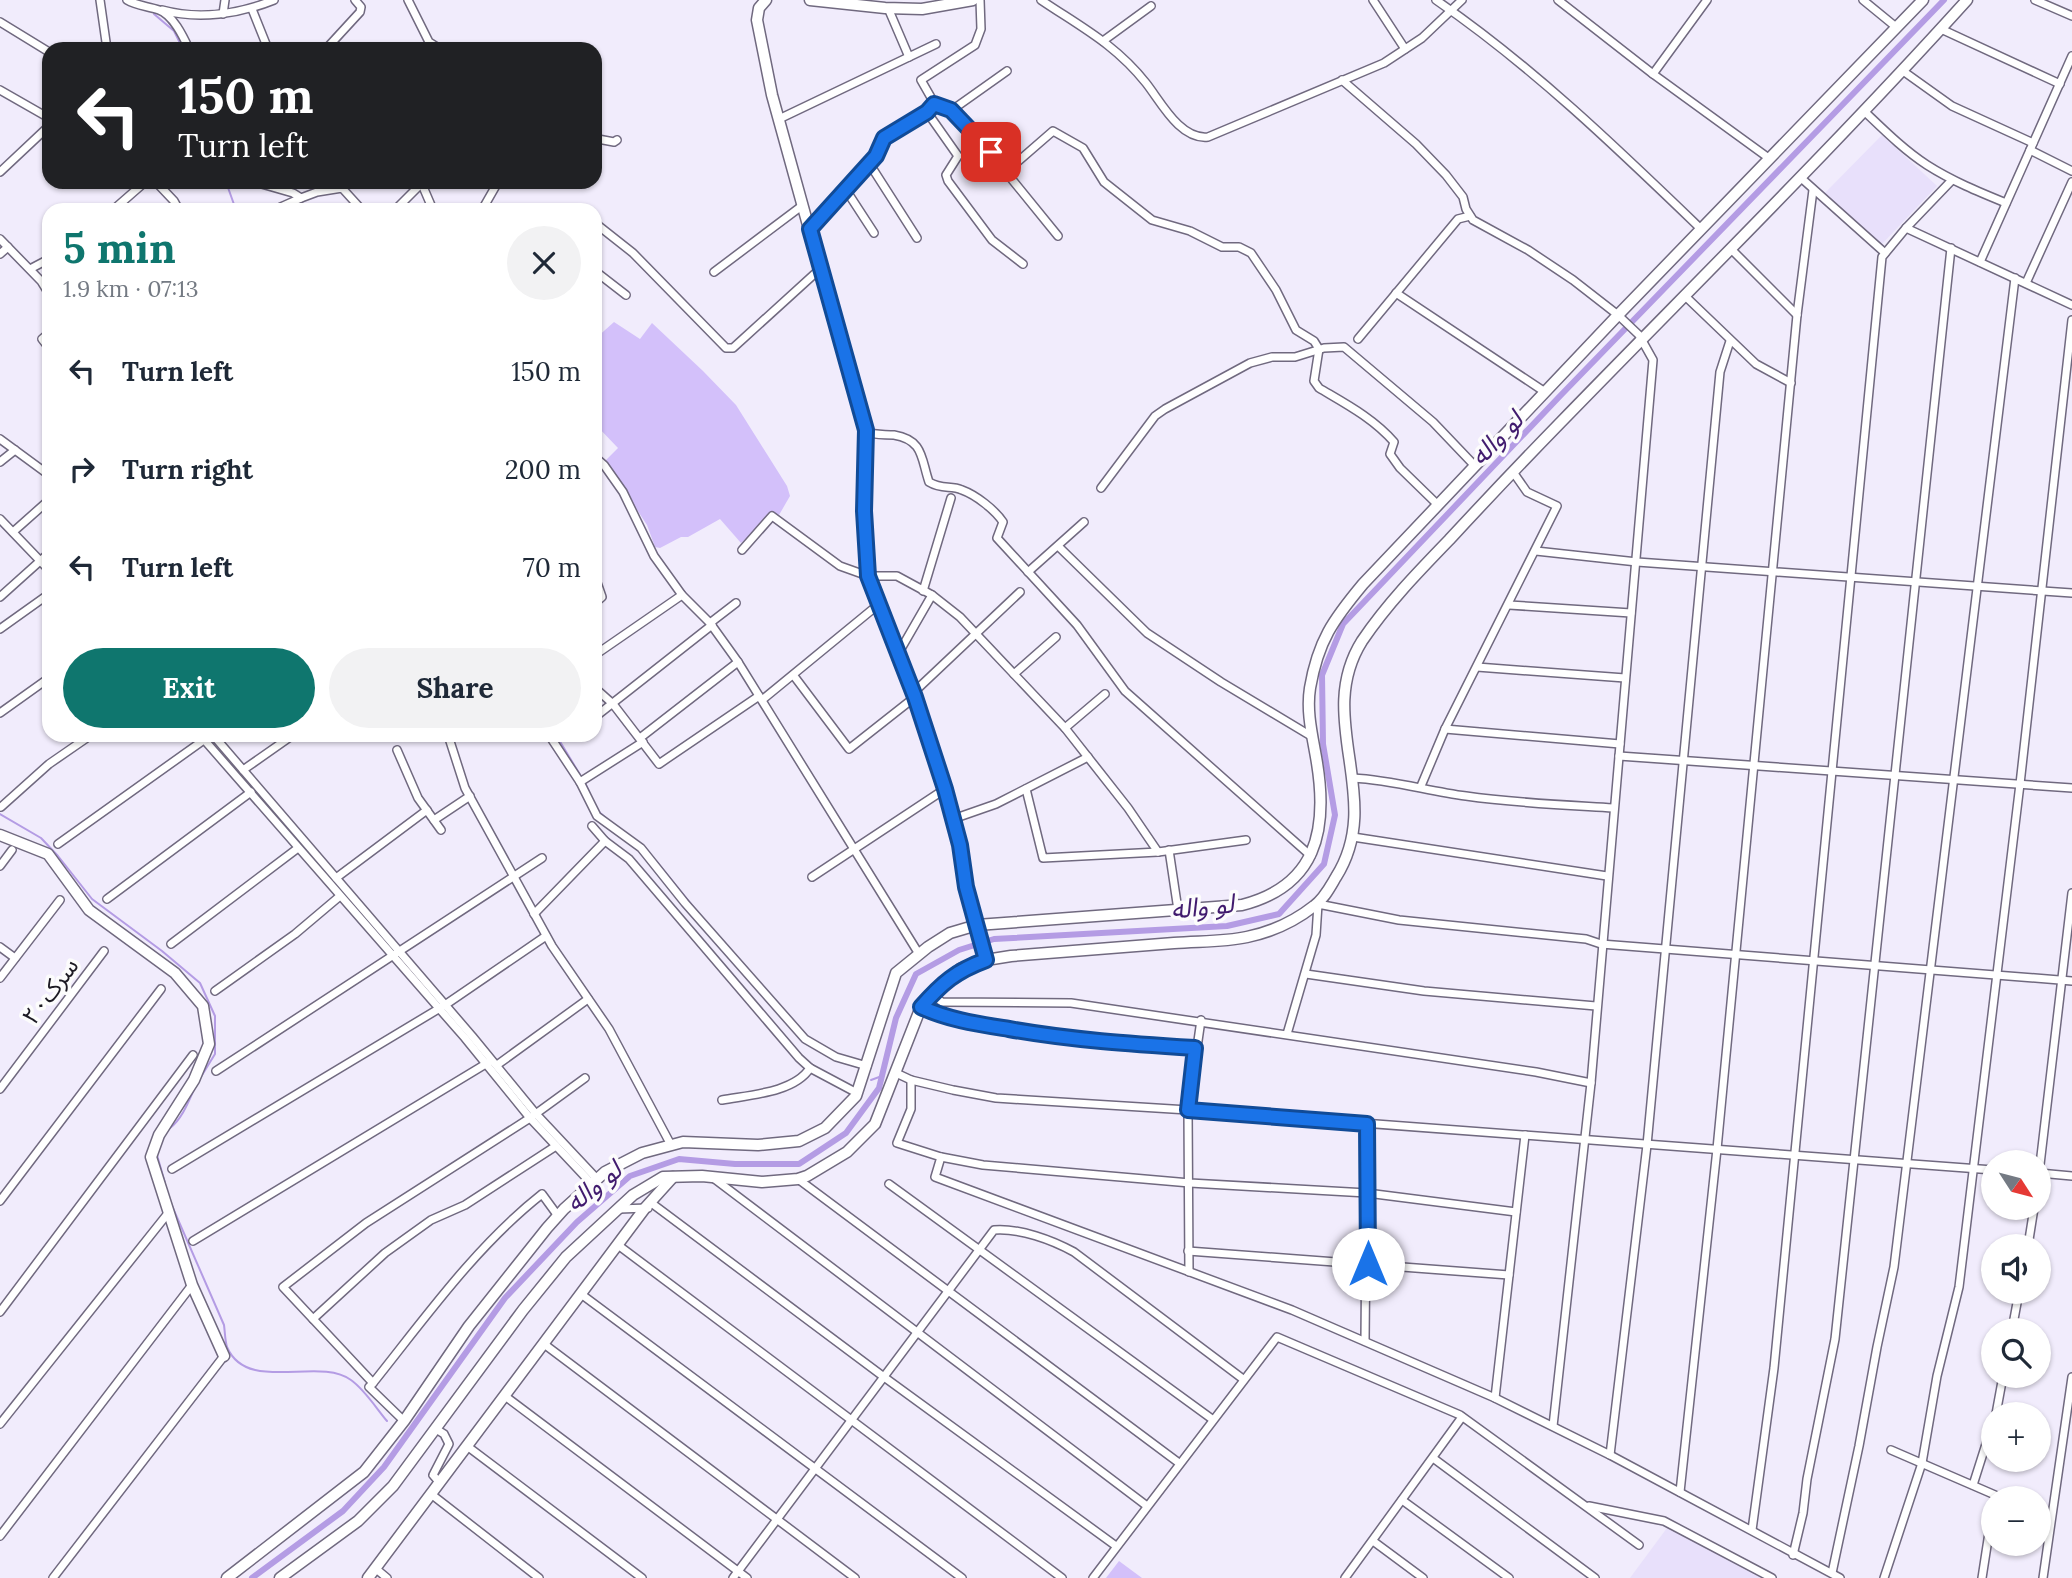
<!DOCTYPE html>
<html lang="en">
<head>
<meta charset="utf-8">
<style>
  :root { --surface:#fff; --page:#f2f2f3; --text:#1f2937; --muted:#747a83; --accent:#0f766e }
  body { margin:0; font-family:Lora,"Noto Sans Arabic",serif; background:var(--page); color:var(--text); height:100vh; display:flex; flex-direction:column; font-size:26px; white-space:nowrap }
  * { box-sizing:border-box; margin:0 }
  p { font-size:23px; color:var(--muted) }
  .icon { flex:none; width:38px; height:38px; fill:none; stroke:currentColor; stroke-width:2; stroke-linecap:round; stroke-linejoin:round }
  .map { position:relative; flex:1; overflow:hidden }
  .sheet { position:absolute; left:42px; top:203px; width:560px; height:539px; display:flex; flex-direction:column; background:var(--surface); border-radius:21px; box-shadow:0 2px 5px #0004 }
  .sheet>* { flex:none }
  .banner { position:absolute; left:42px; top:42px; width:560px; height:147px; border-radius:21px; box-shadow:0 2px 5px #0004; background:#202124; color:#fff; overflow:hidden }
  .needle { width:46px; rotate:126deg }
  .controls { position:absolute; left:1981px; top:1150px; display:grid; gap:14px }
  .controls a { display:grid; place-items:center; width:70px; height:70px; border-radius:50%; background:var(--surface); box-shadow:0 2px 5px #0004; font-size:35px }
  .pin { position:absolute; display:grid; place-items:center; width:60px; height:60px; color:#fff; margin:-30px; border-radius:14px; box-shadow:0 4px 10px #0006 }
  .me { position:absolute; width:77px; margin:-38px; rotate:0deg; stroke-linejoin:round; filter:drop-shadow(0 0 5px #0008) }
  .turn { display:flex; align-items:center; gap:24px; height:147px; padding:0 21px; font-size:32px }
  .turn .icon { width:91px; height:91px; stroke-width:2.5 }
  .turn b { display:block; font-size:49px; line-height:60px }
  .round { display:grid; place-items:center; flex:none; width:74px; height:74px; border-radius:37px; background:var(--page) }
  .summary { display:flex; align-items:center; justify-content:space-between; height:119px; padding:0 21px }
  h1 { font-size:42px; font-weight:700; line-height:52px; color:var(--accent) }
  .button { display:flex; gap:14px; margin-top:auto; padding:14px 21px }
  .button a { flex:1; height:80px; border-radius:42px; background:var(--accent); color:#fff; font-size:28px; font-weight:700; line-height:80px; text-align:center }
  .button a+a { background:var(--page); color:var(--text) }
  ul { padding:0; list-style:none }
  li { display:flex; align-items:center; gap:21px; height:98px; padding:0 21px }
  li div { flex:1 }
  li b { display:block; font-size:26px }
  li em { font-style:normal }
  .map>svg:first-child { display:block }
</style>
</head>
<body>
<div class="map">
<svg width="2072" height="1578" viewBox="0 0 2072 1578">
  <rect width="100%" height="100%" fill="#f1ecfc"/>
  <g fill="#e8e0fb">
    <polygon points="1882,135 1937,186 1881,245 1824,194"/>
    <polygon points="1667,1528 1768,1578 1630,1578"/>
  </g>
  <g fill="#d3c0fa">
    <polygon points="614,322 640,339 652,323 703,371 736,405 787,486 790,496 779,515 770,512 759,527 741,543 720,519 688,537 681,537 660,548 655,547 647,525 605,461 618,448 595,424 595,339"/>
    <polygon points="1119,1561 1142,1578 1106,1578"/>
  </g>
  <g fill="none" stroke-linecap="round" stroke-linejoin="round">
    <g stroke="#b49ce4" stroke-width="2">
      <polyline points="154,14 174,31 183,49"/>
      <polyline points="226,182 236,210"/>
      <polyline points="556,735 582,778"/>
      <polyline points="585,783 590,794"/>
      <polyline points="598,811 607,819"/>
      <polyline points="0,814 41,838 58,856 92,899 162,951 200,983 215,1016 215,1054 199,1080"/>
      <polyline points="656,861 699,914"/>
      <polyline points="871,1080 882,1076"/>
      <path d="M170,1128C183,1118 189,1100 196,1085"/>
      <polyline points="157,1155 165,1183"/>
      <path d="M169,1199L224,1325C225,1332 225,1341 227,1347C247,1394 319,1356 351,1380C365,1390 376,1408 387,1421"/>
    </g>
    <polyline stroke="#b49ce4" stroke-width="6" points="252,1578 343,1511 384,1467 505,1298 577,1222 630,1176 679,1159 735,1164 799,1164 846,1133 879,1088 896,1018 916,974 959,950 994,939 1227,926 1279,914 1324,864 1335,815 1323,744 1322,675 1343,624 1560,396 1944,0"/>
    <g stroke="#70697f" stroke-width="10">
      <g id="street">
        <polyline points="100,0 107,49"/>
        <path d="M127,0C137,6 148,6 159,10C173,15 183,36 189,49"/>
        <polyline points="408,0 429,42 440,49"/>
        <path d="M1041,0C1081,27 1115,44 1146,83C1161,102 1180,140 1208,137L1384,63L1422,38L1462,0"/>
        <polyline points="1373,0 1405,49"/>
        <path d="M1436,0C1532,66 1617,148 1701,229"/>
        <polyline points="1558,0 1653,74 1770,159"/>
        <polyline points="1863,0 1896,27"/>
        <polyline points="2035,0 2072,16"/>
        <polyline points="888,8 909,57"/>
        <polyline points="252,9 268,49"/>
        <path d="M162,10C199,20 239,14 274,0"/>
        <polyline points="223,14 225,0"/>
        <polyline points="0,22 49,52"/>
        <polyline points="1941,29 2060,84"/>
        <polyline points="1103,41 1151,6"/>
        <polyline points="326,49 360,12 361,7 355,0"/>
        <polyline points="1903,71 1952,106 2033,143"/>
        <polyline points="1653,74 1707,0"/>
        <polyline points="1342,80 1416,144 1446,175 1463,197 1466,209 1473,220 1528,250 1573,280 1618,315 1639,335 1653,360 1591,1083 1553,1426"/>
        <polyline points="0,90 49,118"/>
        <polyline points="934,105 952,110 975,134 1058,236"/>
        <polyline points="952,110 1007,71"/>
        <path d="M1864,111C1884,130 1904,150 1927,165C1952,181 1979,192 2006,203"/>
        <polyline points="927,112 958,156 946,175 948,181 992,240 1023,264"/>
        <polyline points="779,119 936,44"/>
        <polyline points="595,144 598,139 614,142 617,140"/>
        <polyline points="2030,150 2072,171"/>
        <polyline points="869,163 917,238"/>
        <path d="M1007,171L1053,131L1083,148L1104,182L1152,220L1190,231L1222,247H1239L1251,253L1276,290L1296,330L1314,341L1319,349L1314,381L1319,388C1346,404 1373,418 1394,442L1390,454L1400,468L1438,505"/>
        <polyline points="0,172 49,126"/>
        <polyline points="1800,177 1885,253"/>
        <polyline points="156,182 174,201 179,210"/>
        <polyline points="255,182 293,193 301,198 317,192 342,188 362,210"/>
        <polyline points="421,182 433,210"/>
        <polyline points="846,190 874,233"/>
        <polyline points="113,210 145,182"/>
        <polyline points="274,210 301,198"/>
        <polyline points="395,210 422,183"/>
        <polyline points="482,210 498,182"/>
        <polyline points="595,223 633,253 726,348 733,348 821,268"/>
        <polyline points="1906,228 2072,305"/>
        <polyline points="810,229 876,156 884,138 932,107 933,101 921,80 975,45 981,29 980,0"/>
        <polyline points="0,239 41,281 49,294"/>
        <polyline points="1731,249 1797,315"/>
        <polyline points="0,254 8,247"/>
        <polyline points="1980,262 2072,56"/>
        <polyline points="30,269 49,259"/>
        <polyline points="595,271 626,295"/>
        <polyline points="714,272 803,205"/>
        <polyline points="2026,283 2072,182"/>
        <polyline points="1396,293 1545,392"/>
        <polyline points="1684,295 1756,364 1791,383"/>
        <polyline points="49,333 42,339 49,348"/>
        <polyline points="1358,339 1458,219 1470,216"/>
        <path d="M865,431C875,436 884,434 894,435C924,440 921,459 929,482C942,490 951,485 962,490C976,495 995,510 1003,522L997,538L1077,625L1125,691L1311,856"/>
        <polyline points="0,439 49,475"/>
        <polyline points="595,457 604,465 623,492 654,556 682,595 710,623 738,662 919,954"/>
        <polyline points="0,462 15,450"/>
        <polyline points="1101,488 1155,416 1165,409 1250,363 1272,357 1295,357 1324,348 1344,347 1433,422 1475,466"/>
        <polyline points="0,519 49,570"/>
        <polyline points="13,532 49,500"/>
        <polyline points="1058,546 1147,633 1221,682 1311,736"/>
        <polyline points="742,550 772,516 840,566 868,576 897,576 932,595 960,617 1065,728 1128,808 1158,852"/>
        <polyline points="1536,551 1637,562 2072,593"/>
        <polyline points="1028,572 1084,522"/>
        <polyline points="595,577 602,597 595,603"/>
        <polyline points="923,591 951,498"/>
        <polyline points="0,597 49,553"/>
        <polyline points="1509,605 1631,613"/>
        <polyline points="710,623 736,603"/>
        <polyline points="0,629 49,594"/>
        <polyline points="898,654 932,595"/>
        <polyline points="595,655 682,595"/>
        <polyline points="1477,667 1625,678"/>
        <polyline points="1014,674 1056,637"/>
        <polyline points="794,676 849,749 915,697"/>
        <polyline points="595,688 613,704 659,764 759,696"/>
        <polyline points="913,693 1020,592"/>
        <polyline points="762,700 879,604"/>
        <polyline points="0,713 49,678"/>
        <polyline points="595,717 712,625"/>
        <polyline points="1065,728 1105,694"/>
        <polyline points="1445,729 1620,744"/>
        <polyline points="200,735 465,1038 530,1118 592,1184"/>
        <polyline points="213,735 472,1036 536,1114 597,1179"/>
        <polyline points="448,735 465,788 552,946 609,1029 671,1145"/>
        <polyline points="549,735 580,782 597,816 641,848 685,903 805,1039 836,1057 867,1066"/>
        <polyline points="640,738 738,662"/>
        <polyline points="397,750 418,798 441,830"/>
        <polyline points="1619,756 2072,788"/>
        <polyline points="243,770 293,735"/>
        <path d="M1353,778C1392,780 1428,791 1466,796C1515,803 1564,805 1613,808"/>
        <polyline points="580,782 643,742"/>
        <polyline points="1421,786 1445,729 1557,506 1527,492 1513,472"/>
        <polyline points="1026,789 1043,858 1158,852 1246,840"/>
        <polyline points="1,807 49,764 91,735"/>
        <polyline points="953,819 996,804 1088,757"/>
        <polyline points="434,820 470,796"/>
        <polyline points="592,826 605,841 629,859 799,1058 810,1068 857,1093"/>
        <polyline points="1353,837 1607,876"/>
        <polyline points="58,844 208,737"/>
        <polyline points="1169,850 1178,910"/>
        <polyline points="0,866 12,850"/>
        <polyline points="812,877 945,789"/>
        <polyline points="336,878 427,810"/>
        <polyline points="2072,893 2039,1173 2072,1176"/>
        <polyline points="107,899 251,792"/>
        <polyline points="534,914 605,841"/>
        <polyline points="171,944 298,848"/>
        <polyline points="0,947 15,958"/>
        <polyline points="1306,974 1424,991 1596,1006"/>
        <polyline points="0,978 60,900"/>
        <polyline points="215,991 295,934 340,896"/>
        <polyline points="931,994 942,1002 1071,1003 1536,1072 1591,1083"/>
        <path d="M921,1007C949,1020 978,1024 1009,1029C1071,1040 1133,1044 1195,1048"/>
        <polyline points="1287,1034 1316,935 1318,904 1399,920 1586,939 1601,944 2072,981"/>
        <polyline points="497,1065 588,999"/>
        <polyline points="216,1071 542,858"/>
        <polyline points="896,1073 911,1080 953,1090 996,1098 1188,1110 1993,1170"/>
        <polyline points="911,1080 911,1109 897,1143 941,1157 935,1177 1292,1310 1495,1398 1610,1455 1840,1578"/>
        <polyline points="0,1089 104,951"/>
        <path d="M722,1100C748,1095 794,1093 810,1068"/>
        <polyline points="941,1157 983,1165 1190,1183 1367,1193 1516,1212"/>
        <polyline points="172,1169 445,1005 546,936"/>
        <polyline points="712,1177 1147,1506"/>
        <polyline points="798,1179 1179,1463"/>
        <polyline points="889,1184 1212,1419"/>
        <polyline points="0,1201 161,989"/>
        <polyline points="650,1202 884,1377 1116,1546"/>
        <polyline points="619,1209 648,1208"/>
        <polyline points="193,1241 489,1062"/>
        <polyline points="618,1245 1062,1578"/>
        <polyline points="2028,1246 2034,1208"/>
        <polyline points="1188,1251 1509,1275"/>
        <polyline points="1189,1272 1188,1110 1201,1020"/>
        <polyline points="581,1294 962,1578"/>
        <polyline points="0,1312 193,1055"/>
        <polyline points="313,1319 385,1253 431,1220 465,1205 556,1146"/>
        <polyline points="2012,1330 2019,1292"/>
        <polyline points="1365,1341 1367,1123"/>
        <polyline points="544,1344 855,1578"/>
        <path d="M373,1383C425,1318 476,1246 542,1194L558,1216"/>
        <polyline points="505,1396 747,1578"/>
        <polyline points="1495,1398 1525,1135"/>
        <polyline points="1996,1414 2003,1376"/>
        <polyline points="404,1421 369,1387 373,1383 283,1287 366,1223 530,1118 585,1078"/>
        <polyline points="0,1424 169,1212"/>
        <polyline points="436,1429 444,1434 449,1444 433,1475 439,1482"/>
        <polyline points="467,1446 642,1578"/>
        <polyline points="1891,1450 1995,1495 1995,1498"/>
        <polyline points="1610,1455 1647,1145 1720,372 1730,341"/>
        <polyline points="1433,1458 1595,1578"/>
        <polyline points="1973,1485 1993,1422"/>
        <polyline points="1680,1492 1717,1149 1797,315 1813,190"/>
        <polyline points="431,1494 539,1578"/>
        <polyline points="1402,1500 1509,1578"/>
        <polyline points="1589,1506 1664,1521 1772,1578"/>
        <polyline points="1752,1530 1774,1368 1882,257 1906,228 1952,180"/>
        <polyline points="0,1536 192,1285"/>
        <polyline points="1373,1541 1423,1578"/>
        <polyline points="1793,1555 1803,1513 1807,1479 1835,1339 1951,248"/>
        <polyline points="375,1568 387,1578"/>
        <polyline points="1832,1573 1859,1446 1877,1347 1894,1267 2015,278"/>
        <polyline points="53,1578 224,1356"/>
        <path d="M733,1578L994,1230C1020,1228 1052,1240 1074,1252L1243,1379"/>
        <polyline points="1093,1578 1277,1337 1460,1415 1639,1545"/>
        <polyline points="1345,1578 1462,1417"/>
        <polyline points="1884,1578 1922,1463 1937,1376 1959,1287 2020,784 2072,320"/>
        <polyline points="1982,1578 1993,1507"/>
        <polyline points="2043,1578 2072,1377"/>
      </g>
    </g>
    <g stroke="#70697f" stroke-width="13">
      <g id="secondary">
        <polyline points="766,0 759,8 757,20 772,95 865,431 866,466 864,511 868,576 915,697 945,789 960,845 966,887 986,960"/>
        <polyline points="810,0 885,8 922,9 973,0"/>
        <polyline points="0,835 48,854 89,910 175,973 203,1006 209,1044 194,1080 159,1135 151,1157 192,1285 224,1356"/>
        <path d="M227,1578L364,1472L404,1421L469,1326L547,1228L564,1209L605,1172L642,1153L683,1142L758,1145L799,1141L825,1128L856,1096L896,973L928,947L950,933L977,925L1242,905C1316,886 1328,831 1317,763C1313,738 1306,713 1310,688C1318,641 1333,620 1363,584L1618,315L1923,0"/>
        <path d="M280,1578L358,1521L393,1486L523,1310L566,1257L633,1195L663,1177L702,1176L762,1182L798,1179L807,1176L847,1152L875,1124L921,1007L937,988L960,969L986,960L1011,956C1065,952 1119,947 1174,943C1198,941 1224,942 1247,937C1271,932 1295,921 1314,906C1324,899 1330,887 1336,877C1386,798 1313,719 1362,641C1387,604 1418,572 1449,540C1486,500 1523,461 1561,422C1697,282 1836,145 1967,0"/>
        <polyline points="368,1578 645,1208 673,1177"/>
      </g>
    </g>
    <use href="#street" stroke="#fff" stroke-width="7"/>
    <use href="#secondary" stroke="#fff" stroke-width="10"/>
  </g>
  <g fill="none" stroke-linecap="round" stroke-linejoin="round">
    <g stroke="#114b97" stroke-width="18">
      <path id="route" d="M991,152L951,110L934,104L927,112L884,138L876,156L810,229L866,430L864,511L868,576L915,697L945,789L960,845L966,887L986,960C956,971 942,983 921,1007C949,1020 978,1024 1009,1029C1070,1040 1132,1044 1195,1048L1188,1110L1367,1124L1368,1264"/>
    </g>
    <use href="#route" stroke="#1a73e8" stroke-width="12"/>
  </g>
  <g text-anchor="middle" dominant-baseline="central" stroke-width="7" stroke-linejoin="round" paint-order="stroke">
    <g font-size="24" fill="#1c1a23" stroke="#fcfcfc">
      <text transform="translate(50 991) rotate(-53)">سرک۲۰</text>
    </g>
    <g font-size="26" font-style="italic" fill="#411b6e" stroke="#fcfcfc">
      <text transform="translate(1496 438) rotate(-46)">لو واله</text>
      <text transform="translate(1202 906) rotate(-6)">لو واله</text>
      <text transform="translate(593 1186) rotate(-39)">لو واله</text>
    </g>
  </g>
</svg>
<div class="controls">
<a><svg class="needle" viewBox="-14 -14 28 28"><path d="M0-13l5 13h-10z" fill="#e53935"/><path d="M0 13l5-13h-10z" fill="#747a83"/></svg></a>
<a><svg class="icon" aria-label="sound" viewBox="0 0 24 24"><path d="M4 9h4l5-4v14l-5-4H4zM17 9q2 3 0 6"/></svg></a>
<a><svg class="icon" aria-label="search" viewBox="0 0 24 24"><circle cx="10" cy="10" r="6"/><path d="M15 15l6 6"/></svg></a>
<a>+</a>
<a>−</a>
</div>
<div class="pin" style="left:991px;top:152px;background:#d93025"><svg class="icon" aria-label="arrive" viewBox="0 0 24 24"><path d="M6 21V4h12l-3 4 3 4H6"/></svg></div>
<svg class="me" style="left:1368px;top:1264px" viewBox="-20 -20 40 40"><circle r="19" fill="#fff"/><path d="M0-13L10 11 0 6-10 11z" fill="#1a73e8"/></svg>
<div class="banner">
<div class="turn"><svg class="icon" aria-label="left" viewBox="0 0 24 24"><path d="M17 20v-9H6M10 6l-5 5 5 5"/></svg><div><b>150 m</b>Turn left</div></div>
</div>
<section class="sheet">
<div class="summary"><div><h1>5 min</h1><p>1.9 km · 07:13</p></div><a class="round"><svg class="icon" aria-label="close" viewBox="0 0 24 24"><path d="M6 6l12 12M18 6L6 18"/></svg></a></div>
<ul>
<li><svg class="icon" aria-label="left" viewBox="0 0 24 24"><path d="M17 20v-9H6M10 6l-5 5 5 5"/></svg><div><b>Turn left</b></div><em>150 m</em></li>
<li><svg class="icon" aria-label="right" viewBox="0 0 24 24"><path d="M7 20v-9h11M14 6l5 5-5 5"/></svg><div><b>Turn right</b></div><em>200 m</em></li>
<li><svg class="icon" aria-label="left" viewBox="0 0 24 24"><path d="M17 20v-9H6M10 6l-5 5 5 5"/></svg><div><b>Turn left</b></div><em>70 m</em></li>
</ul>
<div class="button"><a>Exit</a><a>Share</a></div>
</section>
</div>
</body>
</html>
